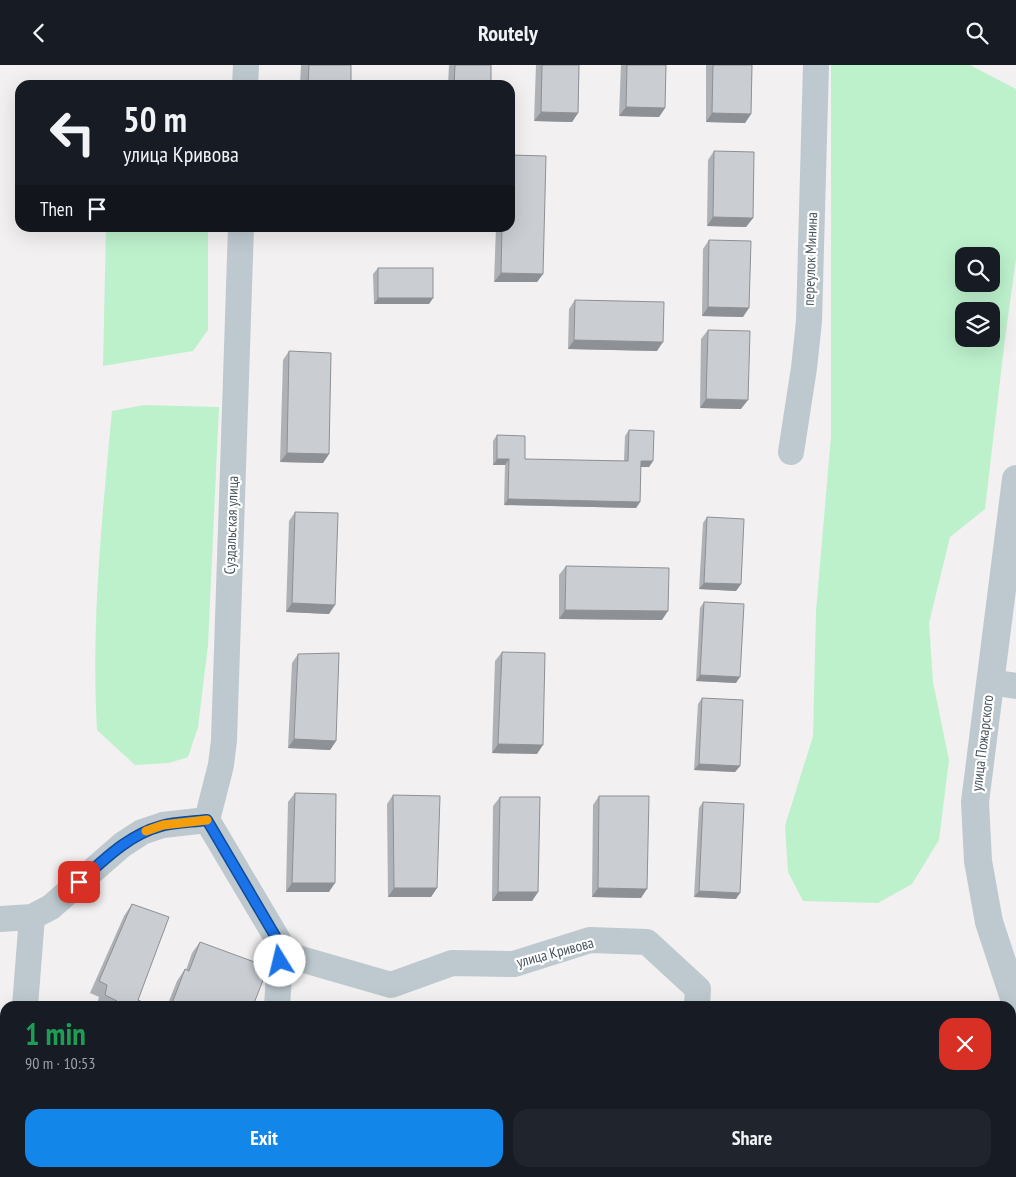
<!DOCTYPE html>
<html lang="en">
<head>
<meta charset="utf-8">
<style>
  :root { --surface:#171b24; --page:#20242c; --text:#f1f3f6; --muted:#9ea1a6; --accent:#1386e9 }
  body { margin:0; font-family:"PT Sans Narrow",sans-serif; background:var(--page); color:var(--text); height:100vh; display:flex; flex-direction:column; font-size:19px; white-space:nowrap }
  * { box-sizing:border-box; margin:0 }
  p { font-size:16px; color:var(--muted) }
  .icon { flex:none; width:28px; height:28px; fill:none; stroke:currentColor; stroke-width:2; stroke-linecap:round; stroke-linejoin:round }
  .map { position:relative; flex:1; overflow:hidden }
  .sheet { position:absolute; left:0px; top:936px; width:1016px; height:176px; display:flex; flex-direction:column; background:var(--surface); border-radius:15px 15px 0 0; box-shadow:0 5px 20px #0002 }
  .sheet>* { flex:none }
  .hud { position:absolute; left:15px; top:15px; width:500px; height:152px; border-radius:15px; box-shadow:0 5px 20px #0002; background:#171b24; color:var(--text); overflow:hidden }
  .fabs { position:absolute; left:955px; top:182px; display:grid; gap:10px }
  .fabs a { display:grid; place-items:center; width:45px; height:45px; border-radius:10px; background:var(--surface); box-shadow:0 5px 20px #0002; font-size:25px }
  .pin { position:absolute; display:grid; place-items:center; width:42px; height:42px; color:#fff; margin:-21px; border-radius:10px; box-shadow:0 2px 8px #0006 }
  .me { position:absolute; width:55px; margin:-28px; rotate:351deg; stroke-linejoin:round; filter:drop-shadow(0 0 4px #0008) }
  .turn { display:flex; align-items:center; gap:18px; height:105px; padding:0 25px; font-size:22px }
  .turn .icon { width:65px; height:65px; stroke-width:2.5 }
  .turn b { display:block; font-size:35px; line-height:42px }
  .then { display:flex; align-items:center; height:48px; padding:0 25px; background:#0003; gap:10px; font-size:19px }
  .round { display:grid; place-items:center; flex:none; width:52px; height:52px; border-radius:15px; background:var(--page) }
  .overview { display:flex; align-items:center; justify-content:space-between; height:85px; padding:0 25px }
  h1 { font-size:30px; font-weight:800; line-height:38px; color:#1e9e55 }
  .primary-button { display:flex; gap:10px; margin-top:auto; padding:10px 25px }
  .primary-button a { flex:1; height:58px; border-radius:15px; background:var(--accent); color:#fff; font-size:20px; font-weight:800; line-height:58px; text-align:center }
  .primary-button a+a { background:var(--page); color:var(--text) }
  header { display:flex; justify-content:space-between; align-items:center; height:65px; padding:0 25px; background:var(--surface); font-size:22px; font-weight:800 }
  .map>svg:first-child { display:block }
</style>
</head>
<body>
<header><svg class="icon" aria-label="back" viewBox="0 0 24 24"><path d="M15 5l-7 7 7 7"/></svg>Routely<svg class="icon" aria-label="search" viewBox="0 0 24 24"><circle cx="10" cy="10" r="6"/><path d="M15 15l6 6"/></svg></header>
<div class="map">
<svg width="1016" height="1112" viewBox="0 0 1016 1112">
  <rect width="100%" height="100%" fill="#f2f0f0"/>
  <g fill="#bdf1cc" fill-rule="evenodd">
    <path d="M831,0H970L1016,24V194L1005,273L985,444L950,472L929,558L933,617L949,695L939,775L912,819L878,838L803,836L788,807L785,761L813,671L816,546L831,371ZM991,191V219H964V191ZM964,246H991V274H964Z"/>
    <polygon points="106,163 208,163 208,265 193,286 103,301"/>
    <path d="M144,340L219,342L208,580L198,662L188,692L169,698L135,700L97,665C91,558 102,452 112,346Z"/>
    <polygon points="708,1108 897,1108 901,1112 708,1112"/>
  </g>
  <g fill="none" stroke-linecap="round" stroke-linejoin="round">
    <g stroke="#bdc9cf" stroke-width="26">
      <polyline points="245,20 246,0"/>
      <polyline points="791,387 804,303 809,256 816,0"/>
      <polyline points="990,617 1016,621"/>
      <polyline points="207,755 287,890 391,920 452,898 514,899 590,875 647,877 698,924 697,941"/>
      <polyline points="207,755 221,700 224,675 241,162"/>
      <polyline points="0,854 32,852 51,842 122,780 142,767 163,760 207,755"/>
      <polyline points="25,941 32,852"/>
      <polyline points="277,941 281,881"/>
      <polyline points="392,1108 392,1112"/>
      <polyline points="21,1112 21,1108"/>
      <polyline points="252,1112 253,1108"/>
      <polyline points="695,1112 695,1108"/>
    </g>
    <polyline stroke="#bdc9cf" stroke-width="28" points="1016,414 975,737 978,796 989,857 1016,939"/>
  </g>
  <g fill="#aeb1b5">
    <polygon points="301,0 351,0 351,20 300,20"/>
    <polygon points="449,0 491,0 491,20 448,20"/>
    <polygon points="536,0 579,0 578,48 572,57 534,56"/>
    <polygon points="621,0 666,0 665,43 659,52 619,51"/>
    <polygon points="706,0 752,0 751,49 745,58 706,57"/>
    <polygon points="714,86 753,153 746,162 707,161 708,95"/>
    <polygon points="496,162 510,162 543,209 537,217 494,217"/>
    <polygon points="709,175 743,252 702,251 703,184"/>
    <polygon points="378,203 433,233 429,239 374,239 373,209"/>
    <polygon points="575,235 657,286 568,284 569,244"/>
    <polygon points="708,265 741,344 700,343 701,274"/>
    <polygon points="289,286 329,389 323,398 280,397 283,295"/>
    <polygon points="629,365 653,396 649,402 641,402 640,437 636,443 504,440 505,400 493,400 493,376 497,370 525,394 624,396 625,371"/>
    <polygon points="295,447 329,549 286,547 289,456"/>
    <polygon points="707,452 741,519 736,526 699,524 703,458"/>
    <polygon points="566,501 662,555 559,554 559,510"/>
    <polygon points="704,537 736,618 696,616 700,543"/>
    <polygon points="502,587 537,689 492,688 495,596"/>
    <polygon points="298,589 336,676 330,685 288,683 292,598"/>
    <polygon points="702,633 740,701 735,707 694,705 698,639"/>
    <polygon points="295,728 329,827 286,827 288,737"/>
    <polygon points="393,730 437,823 431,832 388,832 387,739"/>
    <polygon points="599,731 641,833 592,832 593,740"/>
    <polygon points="500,732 538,827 532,836 492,836 493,741"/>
    <polygon points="703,737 736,834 694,832 699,743"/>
    <polygon points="132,839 138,935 151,941 94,941 97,940 99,932 90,928 124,851"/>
    <polygon points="200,877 253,941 167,941 177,916 185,904 186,905 192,888"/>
    <rect x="36" y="1108" width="44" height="4"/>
    <polygon points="321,1108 360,1108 357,1112 321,1112"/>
  </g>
  <g fill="#8d9094">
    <polygon points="626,42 665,43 659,52 619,51"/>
    <polygon points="541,47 578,48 572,57 534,56"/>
    <polygon points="712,48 751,49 745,58 706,57"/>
    <polygon points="713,152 753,153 746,162 707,161"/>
    <polygon points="501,208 543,209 537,217 494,217"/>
    <polygon points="378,233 433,233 429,239 374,239"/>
    <polygon points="708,242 749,243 743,252 702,251"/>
    <polygon points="574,275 663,277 657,286 568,284"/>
    <polygon points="706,334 748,335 741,344 700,343"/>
    <polygon points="287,388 329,389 323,398 280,397"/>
    <polygon points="497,394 509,394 505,400 493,400"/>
    <polygon points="641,396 653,396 649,402 637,402"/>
    <polygon points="508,434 640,437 636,443 504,440"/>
    <polygon points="704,518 741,519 736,526 699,524"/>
    <polygon points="292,538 335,540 329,549 286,547"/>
    <polygon points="565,545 668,546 662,555 559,554"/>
    <polygon points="700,610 740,612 736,618 696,616"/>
    <polygon points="294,674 336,676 330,685 288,683"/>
    <polygon points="498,679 543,680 537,689 492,688"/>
    <polygon points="699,699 740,701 735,707 694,705"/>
    <polygon points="292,818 335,818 329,827 286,827"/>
    <polygon points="394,823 437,823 431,832 388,832"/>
    <polygon points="598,823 647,824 641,833 592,832"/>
    <polygon points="699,826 740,828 736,834 694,832"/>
    <polygon points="498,827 538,827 532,836 492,836"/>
    <polygon points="171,1108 187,1108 184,1112"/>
    <polygon points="324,1108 360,1108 357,1112 321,1112"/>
  </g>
  <g fill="#caced3" stroke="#8d9094">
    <polygon points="309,0 351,0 351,20 308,20"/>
    <polygon points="455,0 491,0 491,20 454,20"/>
    <polygon points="542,0 579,0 578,48 541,47"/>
    <polygon points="627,0 666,0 665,43 626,42"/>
    <polygon points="713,0 752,0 751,49 712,48"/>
    <polygon points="714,86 754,87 753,153 713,152"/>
    <polygon points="510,90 546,91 543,209 501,208 502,162 510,162"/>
    <polygon points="709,175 751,176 749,243 708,242"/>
    <rect x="378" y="203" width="55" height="30"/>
    <polygon points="575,235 664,237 663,277 574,275"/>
    <polygon points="708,265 750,266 748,335 706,334"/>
    <polygon points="289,286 331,288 329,389 287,388"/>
    <polygon points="629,365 654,366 653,396 641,396 640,437 508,434 509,394 497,394 497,370 525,371 525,394 628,396"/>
    <polygon points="295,447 338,448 335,540 292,538"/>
    <polygon points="707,452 744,454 741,519 704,518"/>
    <polygon points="566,501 669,503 668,546 565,545"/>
    <polygon points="704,537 744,539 740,612 700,610"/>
    <polygon points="502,587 545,588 543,680 498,679"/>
    <polygon points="339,588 336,676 294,674 298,589"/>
    <polygon points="702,633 743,635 740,701 699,699"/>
    <polygon points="295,728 336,729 335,818 292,818"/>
    <polygon points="393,730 440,731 437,823 394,823"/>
    <polygon points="599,731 649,731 647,824 598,823"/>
    <polygon points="500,732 540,732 538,827 498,827"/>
    <polygon points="703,737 744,739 740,828 699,826"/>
    <polygon points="132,839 169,852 138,935 151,941 115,941 117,936 105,930 107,920 99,916"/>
    <polygon points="200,877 268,902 253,941 171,941 185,904 189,906"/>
    <polygon points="44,1108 80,1108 80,1112 43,1112"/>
  </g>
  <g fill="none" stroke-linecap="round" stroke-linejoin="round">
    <g stroke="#114b97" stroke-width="12">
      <path id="route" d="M79,817C104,795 128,770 161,761C175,757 192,757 207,755L281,881L280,896"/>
    </g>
    <use href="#route" stroke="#1a73e8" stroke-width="9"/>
    <polyline stroke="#f59e0b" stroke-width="9" points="146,766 163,760 207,755"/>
  </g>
  <g text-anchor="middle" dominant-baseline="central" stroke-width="4.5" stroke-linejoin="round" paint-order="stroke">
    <g font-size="15" fill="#47555e" stroke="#fff">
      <text transform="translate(810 194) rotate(-88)">переулок Минина</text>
      <text transform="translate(231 460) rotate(-88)">Суздальская улица</text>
      <text transform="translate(982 678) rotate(-83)">улица Пожарского</text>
      <text transform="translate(555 887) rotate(-15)">улица Кривова</text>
    </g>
  </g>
</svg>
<div class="fabs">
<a><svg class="icon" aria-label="search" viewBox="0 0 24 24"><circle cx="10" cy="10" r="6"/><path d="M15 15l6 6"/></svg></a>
<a><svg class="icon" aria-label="layers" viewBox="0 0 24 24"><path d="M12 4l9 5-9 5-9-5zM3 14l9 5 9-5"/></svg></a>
</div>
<div class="pin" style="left:79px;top:817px;background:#d93025"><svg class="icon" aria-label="arrive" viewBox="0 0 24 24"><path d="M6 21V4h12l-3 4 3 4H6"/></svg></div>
<svg class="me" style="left:280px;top:896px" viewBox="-20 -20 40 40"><circle r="19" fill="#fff"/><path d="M0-13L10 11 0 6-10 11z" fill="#1a73e8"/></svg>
<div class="hud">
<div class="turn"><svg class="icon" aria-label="left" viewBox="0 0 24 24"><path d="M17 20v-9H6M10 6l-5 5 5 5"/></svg><div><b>50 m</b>улица Кривова</div></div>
<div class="then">Then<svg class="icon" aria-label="arrive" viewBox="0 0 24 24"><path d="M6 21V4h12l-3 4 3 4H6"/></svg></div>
</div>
<section class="sheet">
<div class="overview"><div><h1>1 min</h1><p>90 m · 10:53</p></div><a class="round" style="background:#d93025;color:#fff"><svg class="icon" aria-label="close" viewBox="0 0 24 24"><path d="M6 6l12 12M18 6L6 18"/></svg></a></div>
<div class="primary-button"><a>Exit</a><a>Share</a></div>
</section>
</div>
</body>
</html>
